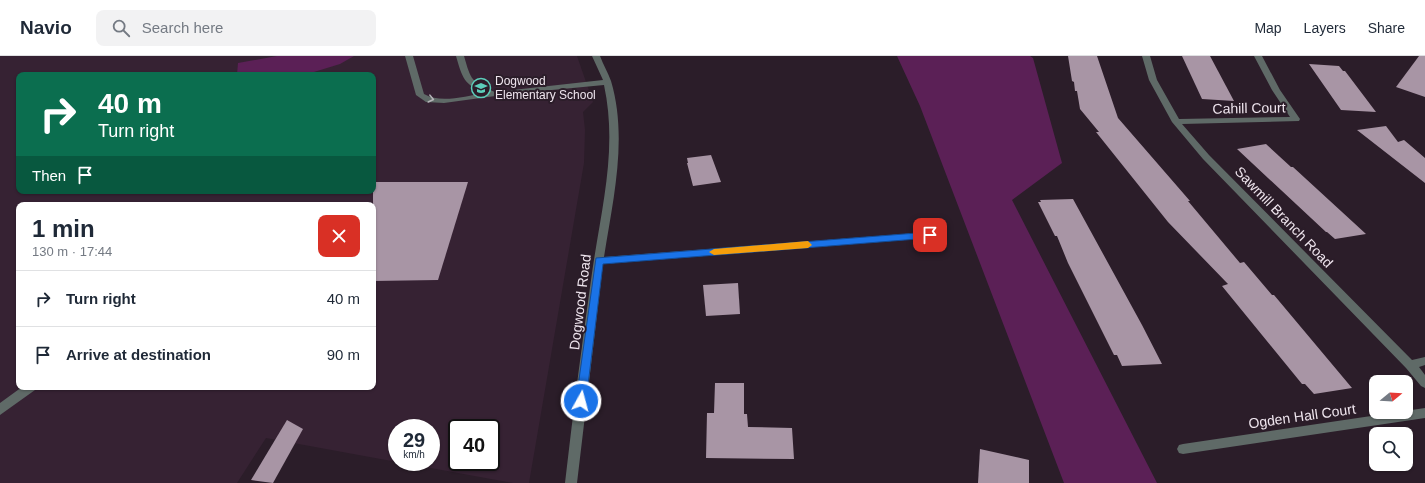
<!DOCTYPE html>
<html lang="en">
<head>
<meta charset="utf-8">
<style>
  :root { --surface:#fff; --page:#f2f2f3; --text:#1f2937; --muted:#747a83; --line:#e0e1e3 }
  body { margin:0; font-family:Arial,sans-serif; background:var(--page); color:var(--text); height:100vh; display:flex; flex-direction:column; font-size:15px; white-space:nowrap }
  * { box-sizing:border-box; margin:0 }
  p { font-size:13px; color:var(--muted) }
  .icon { flex:none; width:22px; height:22px; fill:none; stroke:currentColor; stroke-width:2; stroke-linecap:round; stroke-linejoin:round }
  .map { position:relative; flex:1; overflow:hidden }
  .sheet { position:absolute; left:16px; top:146px; width:360px; height:188px; display:flex; flex-direction:column; background:var(--surface); border-radius:8px; box-shadow:0 1px 3px #0004 }
  .sheet>* { flex:none }
  .banner { position:absolute; left:16px; top:16px; width:360px; height:122px; border-radius:8px; box-shadow:0 1px 3px #0004; background:#0b6e4f; color:#fff; overflow:hidden }
  .needle { width:26px; rotate:72deg }
  .buttons { position:absolute; left:1369px; top:319px; display:grid; gap:8px }
  .buttons a { display:grid; place-items:center; width:44px; height:44px; border-radius:8px; background:var(--surface); box-shadow:0 1px 3px #0004; font-size:20px }
  .speed { position:absolute; left:388px; top:363px; display:flex; gap:8px; font-size:20px; font-weight:700; text-align:center }
  .speed>* { display:grid; place-content:center; width:52px; height:52px; border-radius:50%; background:var(--surface); box-shadow:0 1px 3px #0004; line-height:1 }
  .speed small { font-size:10px; font-weight:400 }
  .speed .limit { border:2px solid #111; border-radius:6px; background:#fff; color:#111 }
  .pin { position:absolute; display:grid; place-items:center; width:34px; height:34px; color:#fff; margin:-17px; border-radius:8px; box-shadow:0 2px 6px #0006 }
  .me { position:absolute; width:44px; margin:-22px; rotate:7deg; stroke-linejoin:round; filter:drop-shadow(0 0 3px #0008) }
  .turn { display:flex; align-items:center; gap:14px; height:84px; padding:0 16px; font-size:18px }
  .turn .icon { width:52px; height:52px; stroke-width:2.5 }
  .turn b { display:block; font-size:28px; line-height:34px }
  .then { display:flex; align-items:center; height:38px; padding:0 16px; background:#0003; gap:8px; font-size:15px }
  .round { display:grid; place-items:center; flex:none; width:42px; height:42px; border-radius:8px; background:var(--page) }
  .summary { display:flex; align-items:center; justify-content:space-between; height:68px; padding:0 16px }
  h1 { font-size:24px; font-weight:700; line-height:30px }
  ul { padding:0; list-style:none }
  li { display:flex; align-items:center; gap:12px; height:56px; padding:0 16px; border-top:1px solid var(--line) }
  li div { flex:1 }
  li b { display:block; font-size:15px }
  li em { font-style:normal }
  header { display:flex; align-items:center; gap:24px; box-sizing:border-box; height:56px; padding:0 20px; background:var(--surface); border-bottom:1px solid var(--line) }
  header strong { font-size:19px }
  nav { display:flex; gap:22px; margin-inline-start:auto; font-size:14px }
  .search { width:280px; height:36px; background:var(--page); display:flex; align-items:center; gap:10px; box-sizing:border-box; padding:0 14px; border-radius:8px; color:var(--muted); font-size:15px }
  .map>svg:first-child { display:block }
</style>
</head>
<body>
<header>
<strong>Navio</strong>
<div class="search"><svg class="icon" aria-label="search" viewBox="0 0 24 24"><circle cx="10" cy="10" r="6"/><path d="M15 15l6 6"/></svg>Search here</div>
<nav><a>Map</a><a>Layers</a><a>Share</a></nav>
</header>
<div class="map">
<svg width="1425" height="427" viewBox="0 0 1425 427">
  <rect width="100%" height="100%" fill="#2b1d29"/>
  <path fill="#362233" fill-rule="evenodd" d="M0,0H577L593,46L583,56L585,74L584,107L529,427H513L398,406H431V372H397V406L266,382L237,427H0ZM19,19H373V135H19ZM19,149H373V331H19ZM457,372H491V406H457Z"/>
  <g fill="#5b2056">
    <polygon points="277,0 354,0 340,8 304,19 237,19 238,7"/>
    <polygon points="897,0 1030,0 1033,2 1062,107 1012,144 1157,427 1064,427 920,50"/>
  </g>
  <g fill="#a895a5">
    <polygon points="1068,0 1097,0 1118,62 1190,145 1188,145 1240,207 1244,206 1272,239 1274,239 1352,332 1314,338 1305,328 1302,328 1222,230 1228,228 1168,166 1096,76 1099,76 1080,53 1077,35 1075,35 1074,26 1072,25"/>
    <polygon points="1182,0 1210,0 1234,45 1202,43"/>
    <polygon points="1419,0 1425,0 1425,41 1396,31"/>
    <polygon points="1309,8 1339,10 1343,15 1345,15 1376,56 1341,54"/>
    <polygon points="1386,70 1398,86 1404,84 1425,102 1425,127 1357,74"/>
    <polygon points="1266,88 1291,111 1293,111 1366,178 1335,183 1327,176 1326,176 1237,93"/>
    <polygon points="711,99 721,126 693,130 687,107 688,107 687,102"/>
    <polygon points="373,126 468,126 438,224 373,225"/>
    <polygon points="1073,143 1142,269 1162,308 1122,310 1117,299 1114,299 1068,207 1057,180 1055,180 1038,146 1041,146 1040,144"/>
    <polygon points="738,227 740,258 706,260 703,229"/>
    <polygon points="715,327 744,327 744,358 747,358 748,371 792,372 794,403 706,402 707,357 714,357"/>
    <polygon points="287,364 303,373 273,427 251,424"/>
    <polygon points="980,393 1029,404 1029,427 978,427"/>
  </g>
  <g fill="none" stroke-linecap="round" stroke-linejoin="round">
    <g fill="#5f6a67" fill-rule="evenodd">
      <path d="M405,0H413L424,38C441,48 465,40 485,37C464,29 462,21 456,0H464C471,24 471,26 495,36L603,24L592,0H600C603,8 608,17 611,25C628,82 613,144 604,201L930,176L935,179L930,182L603,208L577,427H565C573,357 582,287 592,217C601,153 618,94 604,29L510,38L444,47L426,46L416,39Z"/>
      <polygon points="1142,0 1150,0 1157,24 1179,63 1290,61 1272,34 1254,0 1262,0 1280,34 1300,63 1299,65 1182,68 1209,99 1412,304 1425,301 1425,309 1419,311 1425,319 1425,332 1421,330 1406,312 1203,103 1172,66 1149,24"/>
      <polygon points="22,331 37,331 35,334 0,359 0,347"/>
      <polygon points="1425,352 1425,362 1183,398 1179,397 1177,393 1179,389 1183,388"/>
    </g>
  </g>
  <defs><path id="oneway-chevron" d="M-2-3.5L2.5 0L-2 3.5" fill="none" stroke-width="1.6" stroke-linecap="round" stroke-linejoin="round"/></defs>
  <use stroke="#b5b4b8" href="#oneway-chevron" transform="translate(431 43) rotate(14)"/>
  <polygon fill="#1a73e8" stroke="#114b97" points="930,176 934,179 930,182 603,208 586,345 585,348 581,349 577,348 576,345 596,202"/>
  <polygon fill="#f59e0b" points="808,185 812,189 808,192 714,199 709,196 714,193"/>
  <defs>
    <g id="school-ring" transform="scale(1)"><circle r="9.5" fill="#2b1d29" stroke="#5cceba" stroke-width="1.5"/><path d="M0-5L7-2L0 1L-7-2ZM-4 1L0 2.5L4 1V4Q0 6-4 4Z" fill="#5cceba"/></g>
  </defs>
  <g fill-rule="evenodd">
    <use href="#school-ring" x="481" y="32"/>
  </g>
  <g text-anchor="middle" dominant-baseline="central" stroke-width="4" stroke-linejoin="round" paint-order="stroke">
    <g font-size="12" fill="#efe5ee" stroke="#2b1d29" text-anchor="start">
      <text x="495" y="25">Dogwood<tspan x="495" dy="14">Elementary School</tspan></text>
    </g>
    <g font-size="14" fill="#efe5ee" stroke="#2b1d29">
      <text transform="translate(1249 52) rotate(-1)">Cahill Court</text>
      <text transform="translate(1284 161) rotate(46)">Sawmill Branch Road</text>
      <text transform="translate(580 246) rotate(-83)">Dogwood Road</text>
      <text transform="translate(1302 360) rotate(-8)">Ogden Hall Court</text>
    </g>
  </g>
</svg>
<div class="buttons">
<a><svg class="needle" viewBox="-14 -14 28 28"><path d="M0-13l5 13h-10z" fill="#e53935"/><path d="M0 13l5-13h-10z" fill="#747a83"/></svg></a>
<a><svg class="icon" aria-label="search" viewBox="0 0 24 24"><circle cx="10" cy="10" r="6"/><path d="M15 15l6 6"/></svg></a>
</div>
<div class="speed"><div>29<small>km/h</small></div><div class="limit">40</div></div>
<div class="pin" style="left:930px;top:179px;background:#d93025"><svg class="icon" aria-label="arrive" viewBox="0 0 24 24"><path d="M6 21V4h12l-3 4 3 4H6"/></svg></div>
<svg class="me" style="left:581px;top:345px" viewBox="-20 -20 40 40"><circle r="17" fill="#1a73e8" stroke="#fff" stroke-width="3"/><path d="M0-11L8 9 0 5-8 9z" fill="#fff"/></svg>
<div class="banner">
<div class="turn"><svg class="icon" aria-label="right" viewBox="0 0 24 24"><path d="M7 20v-9h11M14 6l5 5-5 5"/></svg><div><b>40 m</b>Turn right</div></div>
<div class="then">Then<svg class="icon" aria-label="arrive" viewBox="0 0 24 24"><path d="M6 21V4h12l-3 4 3 4H6"/></svg></div>
</div>
<section class="sheet">
<div class="summary"><div><h1>1 min</h1><p>130 m · 17:44</p></div><a class="round" style="background:#d93025;color:#fff"><svg class="icon" aria-label="close" viewBox="0 0 24 24"><path d="M6 6l12 12M18 6L6 18"/></svg></a></div>
<ul>
<li><svg class="icon" aria-label="right" viewBox="0 0 24 24"><path d="M7 20v-9h11M14 6l5 5-5 5"/></svg><div><b>Turn right</b></div><em>40 m</em></li>
<li><svg class="icon" aria-label="arrive" viewBox="0 0 24 24"><path d="M6 21V4h12l-3 4 3 4H6"/></svg><div><b>Arrive at destination</b></div><em>90 m</em></li>
</ul>
</section>
</div>
</body>
</html>
